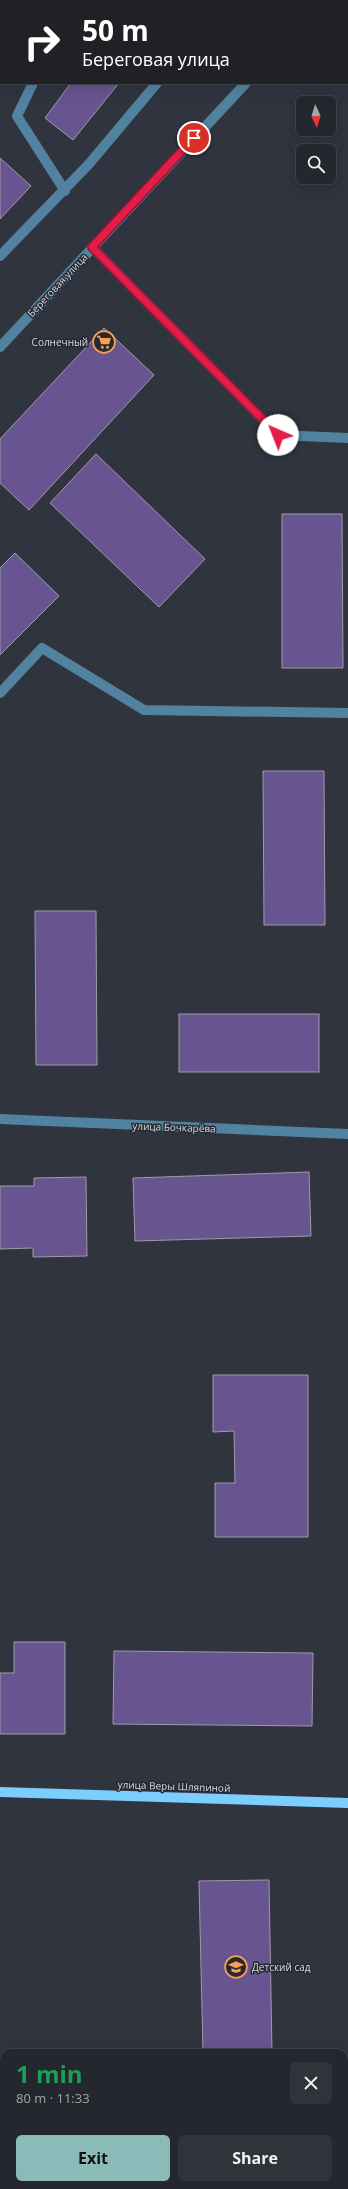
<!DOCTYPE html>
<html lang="en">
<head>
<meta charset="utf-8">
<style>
  :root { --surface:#24272e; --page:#30333a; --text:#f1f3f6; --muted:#a3a5aa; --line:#41444a; --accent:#8bbbb9 }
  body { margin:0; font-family:"Open Sans",sans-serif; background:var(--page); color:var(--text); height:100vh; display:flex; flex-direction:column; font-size:15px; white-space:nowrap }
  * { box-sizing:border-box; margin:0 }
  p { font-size:13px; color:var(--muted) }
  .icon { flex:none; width:22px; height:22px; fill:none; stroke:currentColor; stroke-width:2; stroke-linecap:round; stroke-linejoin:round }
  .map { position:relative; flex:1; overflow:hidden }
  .side { position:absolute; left:0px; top:2049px; width:348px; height:140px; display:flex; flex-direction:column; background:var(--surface); border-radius:12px 12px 0 0; box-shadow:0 4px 16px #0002,0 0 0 1px var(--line) }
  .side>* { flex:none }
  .top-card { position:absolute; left:0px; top:0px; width:348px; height:84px; box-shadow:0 4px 16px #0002,0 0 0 1px var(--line); background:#202124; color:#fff; overflow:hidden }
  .needle { width:26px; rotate:176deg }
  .buttons { position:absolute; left:296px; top:96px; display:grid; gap:8px }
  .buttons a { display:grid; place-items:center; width:40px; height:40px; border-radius:6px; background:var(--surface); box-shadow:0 4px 16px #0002,0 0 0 1px var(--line); font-size:20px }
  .pin { position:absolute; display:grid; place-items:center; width:34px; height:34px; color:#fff; margin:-17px; border:2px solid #fff; border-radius:50%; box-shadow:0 1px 4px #0007 }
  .me { position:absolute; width:44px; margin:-22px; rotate:316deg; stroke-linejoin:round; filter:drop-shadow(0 0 3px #0008) }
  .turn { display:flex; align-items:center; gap:14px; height:84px; padding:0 16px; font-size:18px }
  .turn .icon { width:52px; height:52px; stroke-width:2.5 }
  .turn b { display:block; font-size:28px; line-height:34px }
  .round { display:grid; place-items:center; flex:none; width:42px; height:42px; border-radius:6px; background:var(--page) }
  .summary { display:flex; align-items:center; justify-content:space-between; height:68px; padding:0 16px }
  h1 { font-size:24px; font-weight:700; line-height:30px; color:#1e9e55 }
  .button { display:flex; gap:8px; margin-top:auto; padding:8px 16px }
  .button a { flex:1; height:46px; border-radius:6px; background:var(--accent); color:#111; font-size:16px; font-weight:700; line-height:46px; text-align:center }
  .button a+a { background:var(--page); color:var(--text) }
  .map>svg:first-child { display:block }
</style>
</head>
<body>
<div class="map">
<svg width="348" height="2189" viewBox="0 0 348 2189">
  <rect width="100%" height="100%" fill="#30343e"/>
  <g fill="#675490" stroke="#9f9ca8">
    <polygon points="134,0 185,0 133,1"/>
    <polygon points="71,83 119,83 73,140 45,118"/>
    <polygon points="0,158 31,186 0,219"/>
    <polygon points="104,328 154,375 29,510 0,483 0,439"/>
    <polygon points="96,454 205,559 159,607 50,503"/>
    <polygon points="282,514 342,514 343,668 282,668"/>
    <polygon points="15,553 59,596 0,655 0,568"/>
    <polygon points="263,771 324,771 325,925 264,925"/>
    <polygon points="35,911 96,911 97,1065 36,1065"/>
    <rect x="179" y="1014" width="140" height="58"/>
    <polygon points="309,1172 311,1236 135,1241 133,1178"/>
    <polygon points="86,1177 87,1256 33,1257 33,1248 0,1249 0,1186 34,1186 34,1178"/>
    <polygon points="213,1375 308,1375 308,1537 215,1537 215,1483 235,1483 234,1431 213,1432"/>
    <polygon points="14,1642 65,1642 65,1734 0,1734 0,1673 14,1673"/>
    <polygon points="114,1651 313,1653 312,1726 113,1724"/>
    <polygon points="269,1880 272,2053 203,2053 199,1881"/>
  </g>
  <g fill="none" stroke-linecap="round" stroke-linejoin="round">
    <g stroke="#5183a0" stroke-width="10">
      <polyline points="73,1 73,0"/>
      <polyline points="226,1 227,0"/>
      <polyline points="322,1 323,0"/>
      <polyline points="33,83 17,116 65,191"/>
      <polyline points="92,247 278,435 348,438"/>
      <polyline points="0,256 89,164 157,83"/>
      <polyline points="0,347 246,83"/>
      <polyline points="0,693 42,648 144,710 348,713"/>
      <polyline points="0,1119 348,1134"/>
    </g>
    <polyline stroke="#7ccefe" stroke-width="10" points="0,1792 348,1803"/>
  </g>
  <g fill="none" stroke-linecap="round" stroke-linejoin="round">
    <g stroke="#92132f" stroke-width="10">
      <polyline id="route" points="194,138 92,247 278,435"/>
    </g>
    <use href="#route" stroke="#e11d48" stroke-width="7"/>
  </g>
  <defs>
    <g id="supermarket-ring" transform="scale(1.15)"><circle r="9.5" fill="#262a34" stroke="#f9a04d" stroke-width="1.5"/><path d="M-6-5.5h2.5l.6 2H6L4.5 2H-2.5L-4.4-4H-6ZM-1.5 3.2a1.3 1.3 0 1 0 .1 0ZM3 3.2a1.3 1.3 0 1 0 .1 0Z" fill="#f9a04d"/></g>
    <g id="school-ring" transform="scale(1.15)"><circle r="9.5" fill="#262a34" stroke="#f9a04d" stroke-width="1.5"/><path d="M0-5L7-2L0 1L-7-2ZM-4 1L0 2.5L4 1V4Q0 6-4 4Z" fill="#f9a04d"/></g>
  </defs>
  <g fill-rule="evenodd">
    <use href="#supermarket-ring" x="104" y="342"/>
    <use href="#school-ring" x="236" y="1967"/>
  </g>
  <g text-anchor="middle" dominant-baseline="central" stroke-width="3" stroke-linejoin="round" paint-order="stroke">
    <g font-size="10" fill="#d8dbe1" stroke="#262a34">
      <text transform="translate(57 285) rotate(-47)">Береговая улица</text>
      <text transform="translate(174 1127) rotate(2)">улица Бочкарёва</text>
      <text transform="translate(174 1786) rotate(2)">улица Веры Шляпиной</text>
    </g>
    <g font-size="10" fill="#d8dbe1" stroke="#262a34" text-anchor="end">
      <text x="88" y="342">Солнечный</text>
      <text x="252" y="1967" text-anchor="start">Детский сад</text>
    </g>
  </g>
</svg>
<div class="buttons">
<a><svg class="needle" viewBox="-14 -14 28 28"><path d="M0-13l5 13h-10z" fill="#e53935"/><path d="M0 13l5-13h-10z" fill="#a3a5aa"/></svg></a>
<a><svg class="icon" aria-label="search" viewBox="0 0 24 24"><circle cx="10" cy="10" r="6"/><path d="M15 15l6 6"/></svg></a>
</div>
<div class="pin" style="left:194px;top:138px;background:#d93025"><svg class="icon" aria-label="arrive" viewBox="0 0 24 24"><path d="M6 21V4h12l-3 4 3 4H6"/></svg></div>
<svg class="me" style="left:278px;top:435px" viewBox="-20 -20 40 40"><circle r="19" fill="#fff"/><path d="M0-13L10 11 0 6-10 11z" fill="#e11d48"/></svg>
<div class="top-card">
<div class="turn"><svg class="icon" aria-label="right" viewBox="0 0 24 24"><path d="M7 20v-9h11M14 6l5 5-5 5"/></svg><div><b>50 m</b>Береговая улица</div></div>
</div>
<section class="side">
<div class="summary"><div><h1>1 min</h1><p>80 m · 11:33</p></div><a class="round"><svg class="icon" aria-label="close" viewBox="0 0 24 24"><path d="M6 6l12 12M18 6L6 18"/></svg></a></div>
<div class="button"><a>Exit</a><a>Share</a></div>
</section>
</div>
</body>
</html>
